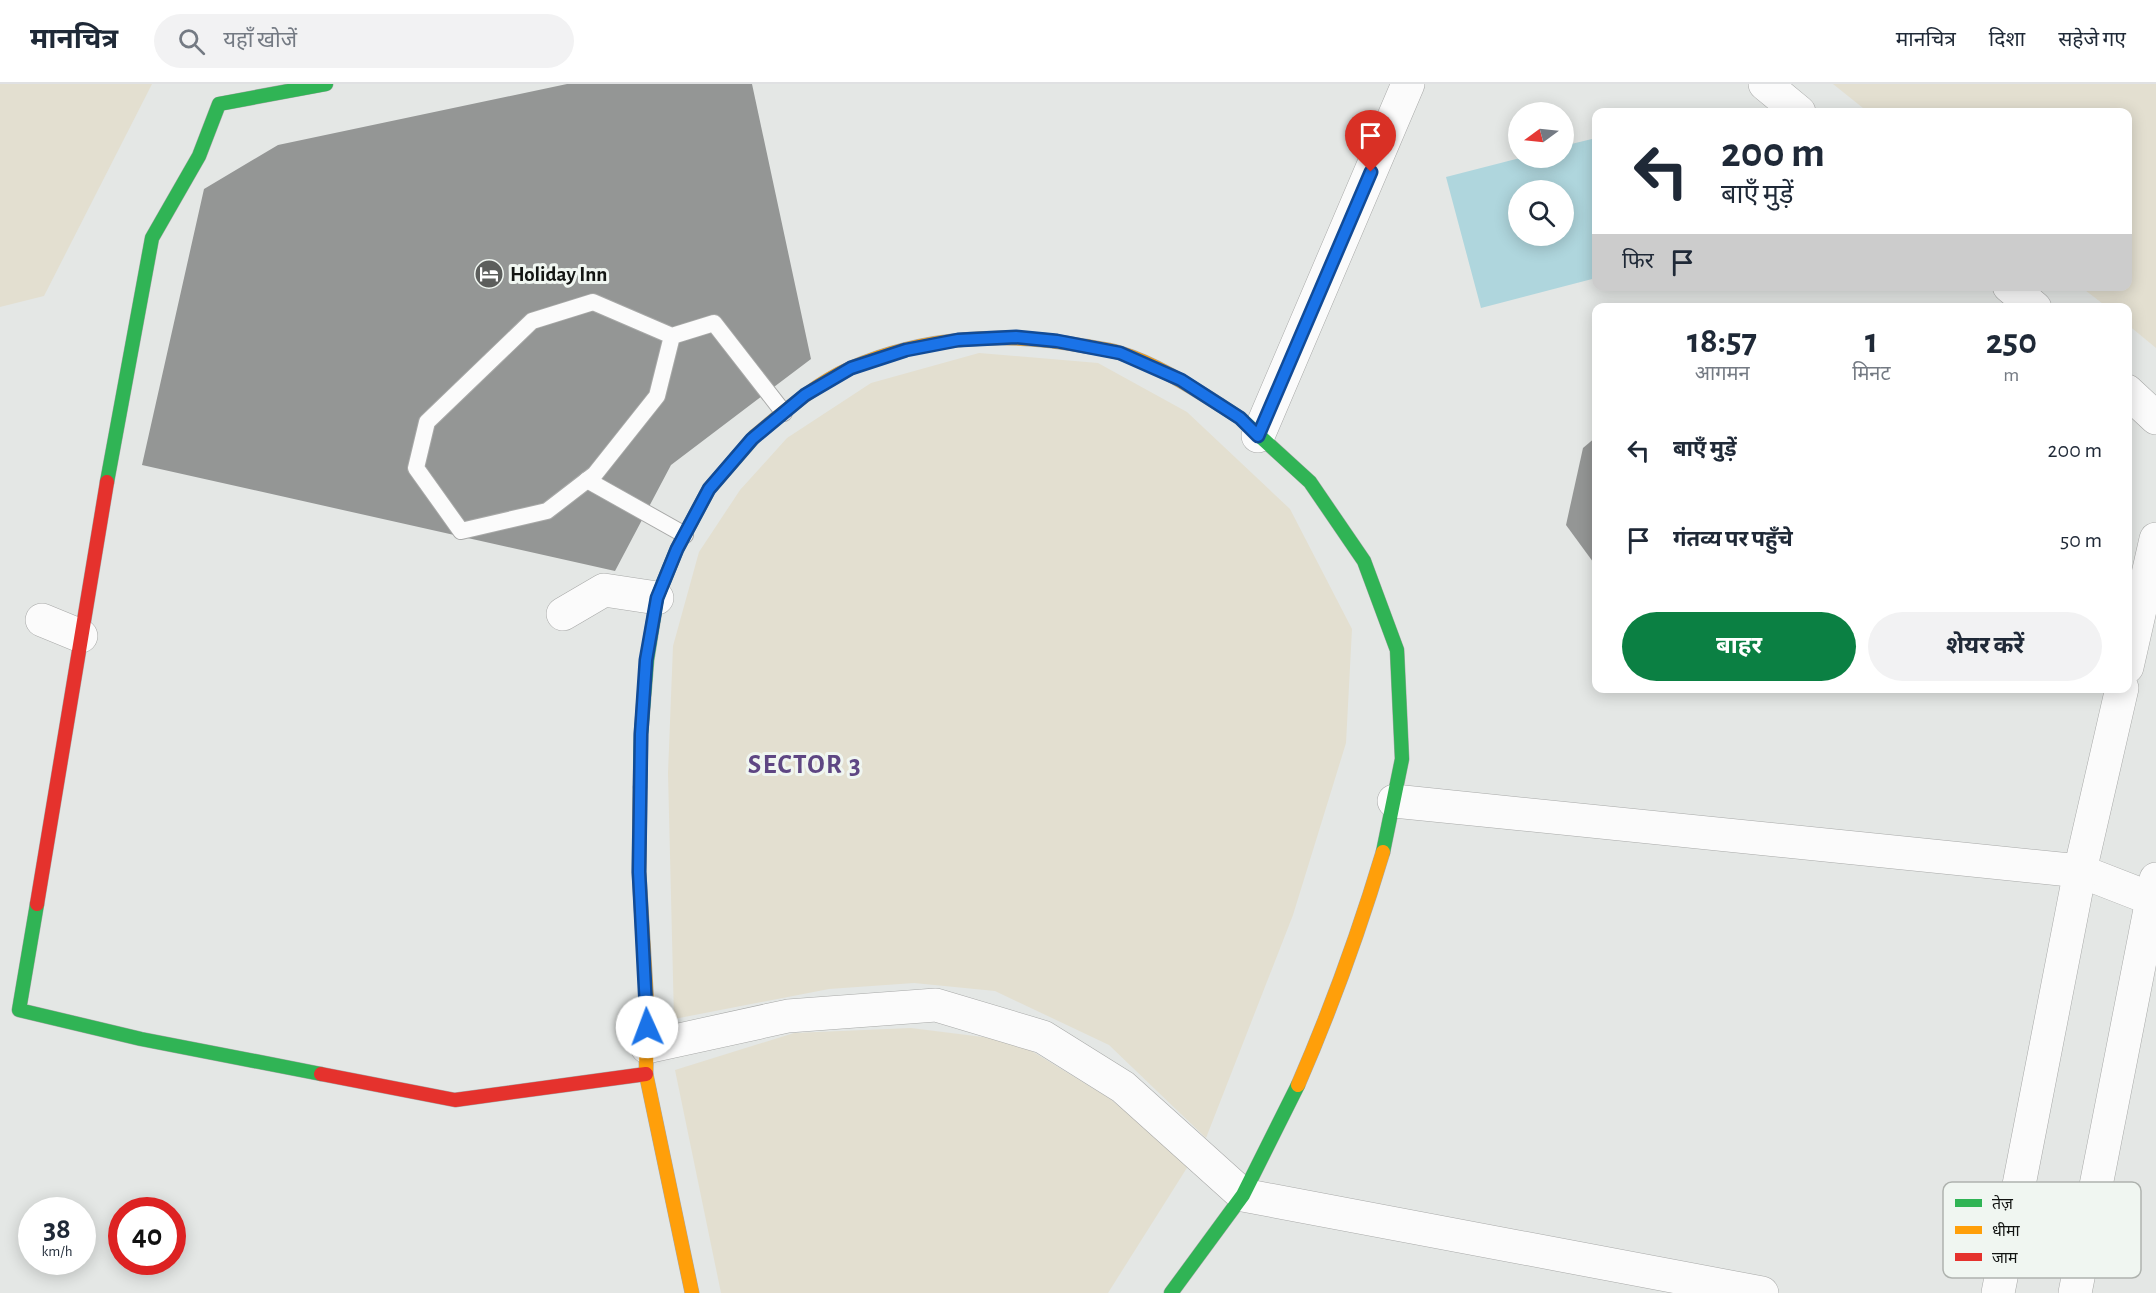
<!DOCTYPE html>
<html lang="hi">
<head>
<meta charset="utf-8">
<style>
  :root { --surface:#fff; --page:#f2f2f3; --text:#1f2937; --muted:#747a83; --line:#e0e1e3; --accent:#0b8043 }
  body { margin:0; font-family:"Alegreya Sans","Noto Sans Devanagari",sans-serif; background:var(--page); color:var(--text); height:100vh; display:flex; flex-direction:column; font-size:22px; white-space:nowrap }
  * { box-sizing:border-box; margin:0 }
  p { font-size:20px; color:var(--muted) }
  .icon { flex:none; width:33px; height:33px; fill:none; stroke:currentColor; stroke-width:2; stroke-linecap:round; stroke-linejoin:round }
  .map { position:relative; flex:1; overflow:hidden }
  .panel { position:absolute; left:1592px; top:219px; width:540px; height:390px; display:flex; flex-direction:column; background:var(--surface); border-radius:12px; box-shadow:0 3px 15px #0003 }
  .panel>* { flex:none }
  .top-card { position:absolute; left:1592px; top:24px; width:540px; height:183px; border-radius:12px; box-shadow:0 3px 15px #0003; background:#fff; color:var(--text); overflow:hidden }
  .needle { width:39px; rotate:255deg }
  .controls { position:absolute; left:1508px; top:18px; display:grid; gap:12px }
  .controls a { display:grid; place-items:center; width:66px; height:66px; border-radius:50%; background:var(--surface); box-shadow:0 3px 15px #0003; font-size:30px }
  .speed { position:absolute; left:18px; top:1113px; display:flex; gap:12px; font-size:30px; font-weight:700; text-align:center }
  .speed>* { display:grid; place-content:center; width:78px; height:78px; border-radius:50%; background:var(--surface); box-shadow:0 3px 15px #0003; line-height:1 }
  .speed small { font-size:15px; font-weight:400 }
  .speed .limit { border:9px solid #d22; background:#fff; color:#111 }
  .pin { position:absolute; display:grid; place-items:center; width:51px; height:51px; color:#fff; margin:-62px -26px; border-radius:50% 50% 50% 0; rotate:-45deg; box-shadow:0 0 6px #0007 }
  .pin .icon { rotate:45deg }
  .me { position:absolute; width:66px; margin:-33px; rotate:358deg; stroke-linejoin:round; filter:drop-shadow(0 0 4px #0008) }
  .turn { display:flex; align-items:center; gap:21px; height:126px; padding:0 30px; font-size:27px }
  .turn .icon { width:78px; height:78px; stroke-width:2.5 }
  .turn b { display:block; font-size:42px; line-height:51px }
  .then { display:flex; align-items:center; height:57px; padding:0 30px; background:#0003; gap:12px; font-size:22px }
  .eta { display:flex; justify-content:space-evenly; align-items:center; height:102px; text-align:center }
  .eta b { font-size:36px; font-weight:700; line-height:42px }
  .button { display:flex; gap:12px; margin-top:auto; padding:12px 30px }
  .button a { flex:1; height:69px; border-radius:36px; background:var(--accent); color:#fff; font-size:24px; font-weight:700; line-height:69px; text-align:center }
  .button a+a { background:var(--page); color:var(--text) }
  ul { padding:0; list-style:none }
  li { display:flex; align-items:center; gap:18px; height:90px; padding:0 30px }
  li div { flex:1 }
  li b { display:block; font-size:22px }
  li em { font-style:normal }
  header { display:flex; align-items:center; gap:36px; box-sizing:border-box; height:84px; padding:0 30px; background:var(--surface); border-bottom:2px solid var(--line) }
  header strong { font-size:28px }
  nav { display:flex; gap:33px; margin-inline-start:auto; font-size:21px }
  .search { width:420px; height:54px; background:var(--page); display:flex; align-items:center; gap:15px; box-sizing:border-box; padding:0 21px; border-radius:33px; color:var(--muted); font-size:22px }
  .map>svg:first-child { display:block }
</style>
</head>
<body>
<header>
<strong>मानचित्र</strong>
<div class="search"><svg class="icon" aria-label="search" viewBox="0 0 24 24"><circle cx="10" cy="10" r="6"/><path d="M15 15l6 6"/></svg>यहाँ खोजें</div>
<nav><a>मानचित्र</a><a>दिशा</a><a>सहेजे गए</a></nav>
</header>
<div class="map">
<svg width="2156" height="1209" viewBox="0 0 2156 1209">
  <rect width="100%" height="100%" fill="#e4e7e5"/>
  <g fill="#e3dfd0">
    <polygon points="0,0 152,0 44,212 0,223"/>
    <polygon points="1833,0 2156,0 2156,264 2127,240 2127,224 2107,223 2081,203 2127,202 2127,28 1868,28"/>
    <polygon points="979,269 1098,279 1187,328 1290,425 1352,545 1346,659 1293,831 1206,1054 1109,961 995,907 914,899 829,905 674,935 668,689 673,562 699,468 740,406 787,354 871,299"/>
    <polygon points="911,944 1015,957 1109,1014 1190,1079 1108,1209 721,1209 675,986 794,949"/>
  </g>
  <path fill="#afd6dd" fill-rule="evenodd" d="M1592,55L1596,69V194L1481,224L1446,93L1520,74H1563V62ZM1518,106H1563V152H1518Z"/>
  <g fill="#949695">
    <polygon points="567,0 752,0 811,275 671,381 615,487 142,381 204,105 278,61"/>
    <polygon points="1596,353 1596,482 1566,441 1583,364"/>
  </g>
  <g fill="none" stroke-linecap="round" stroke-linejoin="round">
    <g stroke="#a8a9a8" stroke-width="18">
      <g id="lane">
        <polyline points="672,252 657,312 595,390 547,427 461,447 416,384 427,338 532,237 593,218 672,252 714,239 784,329"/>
        <polyline points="587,396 685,451"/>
      </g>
    </g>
    <g stroke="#a8a9a8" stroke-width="34">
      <g id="street">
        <polyline points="1765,0 1799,28"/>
        <polyline points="2009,202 2035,224"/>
        <polyline points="2127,307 2156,334"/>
        <polyline points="1258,352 1408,0"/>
        <polyline points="563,530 604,506 657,514"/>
        <polyline points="42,536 81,552"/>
        <polyline points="2127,583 2156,455"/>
        <polyline points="1394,717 2080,787 2152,815"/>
        <polyline points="647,963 788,932 936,921 1043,953 1123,1003 1243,1111 1762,1209"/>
        <polyline points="1998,1209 2080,787 2122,604"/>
        <polyline points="2075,1209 2156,795"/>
      </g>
    </g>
    <g stroke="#a8a9a8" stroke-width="15">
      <g id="fast">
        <polyline points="1220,321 1240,334 1310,398 1364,477 1397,566 1402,675 1383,768"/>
        <polyline points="107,398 152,154 199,72 219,20 326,0"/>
        <polyline points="640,703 641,650 647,576 657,514 677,465 709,405 755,352"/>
        <polyline points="37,820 19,926 141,955 321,990"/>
        <polyline points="1171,1209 1243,1111 1298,1001"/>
      </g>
    </g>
    <g stroke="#a8a9a8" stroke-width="15">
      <g id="slow">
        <path d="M755,352C785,327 815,300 851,284C924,252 1007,247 1084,262C1096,264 1108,265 1120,269C1154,279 1190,302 1220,321"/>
        <polyline points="640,703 639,788 647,922 646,990 692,1209"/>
        <path d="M1298,1001C1331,925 1359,848 1383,768"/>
      </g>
    </g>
    <g stroke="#a8a9a8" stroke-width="15">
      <g id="jam">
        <polyline points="37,820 107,398"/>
        <polyline points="321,990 455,1016 646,990"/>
      </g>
    </g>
    <use href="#lane" stroke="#fbfbfb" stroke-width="16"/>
    <use href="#street" stroke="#fbfbfb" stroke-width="33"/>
    <use href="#fast" stroke="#30b455" stroke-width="14"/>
    <use href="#slow" stroke="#ff9f0a" stroke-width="14"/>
    <use href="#jam" stroke="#e5322d" stroke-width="14"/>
  </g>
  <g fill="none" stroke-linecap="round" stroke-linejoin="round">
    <g stroke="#114b97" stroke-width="15">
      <polyline id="route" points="647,943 639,788 641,650 646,576 657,514 677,465 709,405 752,355 805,311 851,284 906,266 958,256 1016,253 1057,257 1120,269 1181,296 1240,334 1258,352 1371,88"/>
    </g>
    <use href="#route" stroke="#1a73e8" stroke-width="10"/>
  </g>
  <defs>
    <g id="hotel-disc" transform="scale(1.5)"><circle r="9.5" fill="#5c5e5c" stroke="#f0f6f1"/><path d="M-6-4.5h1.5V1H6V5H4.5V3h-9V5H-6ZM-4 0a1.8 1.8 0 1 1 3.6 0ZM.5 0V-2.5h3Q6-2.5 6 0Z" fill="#fff"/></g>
  </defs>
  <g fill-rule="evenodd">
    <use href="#hotel-disc" x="489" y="190"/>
  </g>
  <g text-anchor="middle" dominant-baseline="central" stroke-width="6" stroke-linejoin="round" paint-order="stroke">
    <g font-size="21" font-weight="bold" fill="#131513" stroke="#f0f6f1" text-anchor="start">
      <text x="510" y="190">Holiday Inn</text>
    </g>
    <g font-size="27" font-weight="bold" letter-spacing="1.5" fill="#5e4683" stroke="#f0f6f1">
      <text x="805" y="680">SECTOR 3</text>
    </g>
  </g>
  <rect x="1943" y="1098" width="198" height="96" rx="9" fill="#f0f6f1" stroke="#aeb2ae" stroke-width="1.5"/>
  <rect x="1955" y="1115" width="27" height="8" fill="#30b455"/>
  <rect x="1955" y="1142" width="27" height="8" fill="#ff9f0a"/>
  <rect x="1955" y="1169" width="27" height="8" fill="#e5322d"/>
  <g font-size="16" fill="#131513">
    <text x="1992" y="1125">तेज़</text>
    <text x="1992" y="1152">धीमा</text>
    <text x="1992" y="1179">जाम</text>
  </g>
</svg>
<div class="controls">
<a><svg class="needle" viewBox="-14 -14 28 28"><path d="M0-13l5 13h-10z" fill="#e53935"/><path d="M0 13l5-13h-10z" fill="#747a83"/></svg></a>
<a><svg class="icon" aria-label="search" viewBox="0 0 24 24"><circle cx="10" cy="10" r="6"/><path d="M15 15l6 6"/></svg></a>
</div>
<div class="speed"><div>38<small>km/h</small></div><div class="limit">40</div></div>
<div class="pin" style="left:1371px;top:88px;background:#d93025"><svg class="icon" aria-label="arrive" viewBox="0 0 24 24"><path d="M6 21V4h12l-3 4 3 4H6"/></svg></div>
<svg class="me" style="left:647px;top:943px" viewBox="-20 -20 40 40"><circle r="19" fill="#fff"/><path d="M0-13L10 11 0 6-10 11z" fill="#1a73e8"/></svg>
<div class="top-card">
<div class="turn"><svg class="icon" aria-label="left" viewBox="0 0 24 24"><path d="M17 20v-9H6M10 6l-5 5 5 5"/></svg><div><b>200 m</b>बाएँ मुड़ें</div></div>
<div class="then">फिर<svg class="icon" aria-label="arrive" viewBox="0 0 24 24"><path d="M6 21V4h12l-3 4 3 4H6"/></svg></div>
</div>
<section class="panel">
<div class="eta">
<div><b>18:57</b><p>आगमन</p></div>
<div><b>1</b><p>मिनट</p></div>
<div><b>250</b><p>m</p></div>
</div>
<ul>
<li><svg class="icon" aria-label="left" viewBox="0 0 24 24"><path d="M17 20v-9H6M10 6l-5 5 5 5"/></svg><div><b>बाएँ मुड़ें</b></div><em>200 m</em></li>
<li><svg class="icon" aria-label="arrive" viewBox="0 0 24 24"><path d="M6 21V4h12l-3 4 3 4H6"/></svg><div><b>गंतव्य पर पहुँचे</b></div><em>50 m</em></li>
</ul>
<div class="button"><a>बाहर</a><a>शेयर करें</a></div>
</section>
</div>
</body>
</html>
